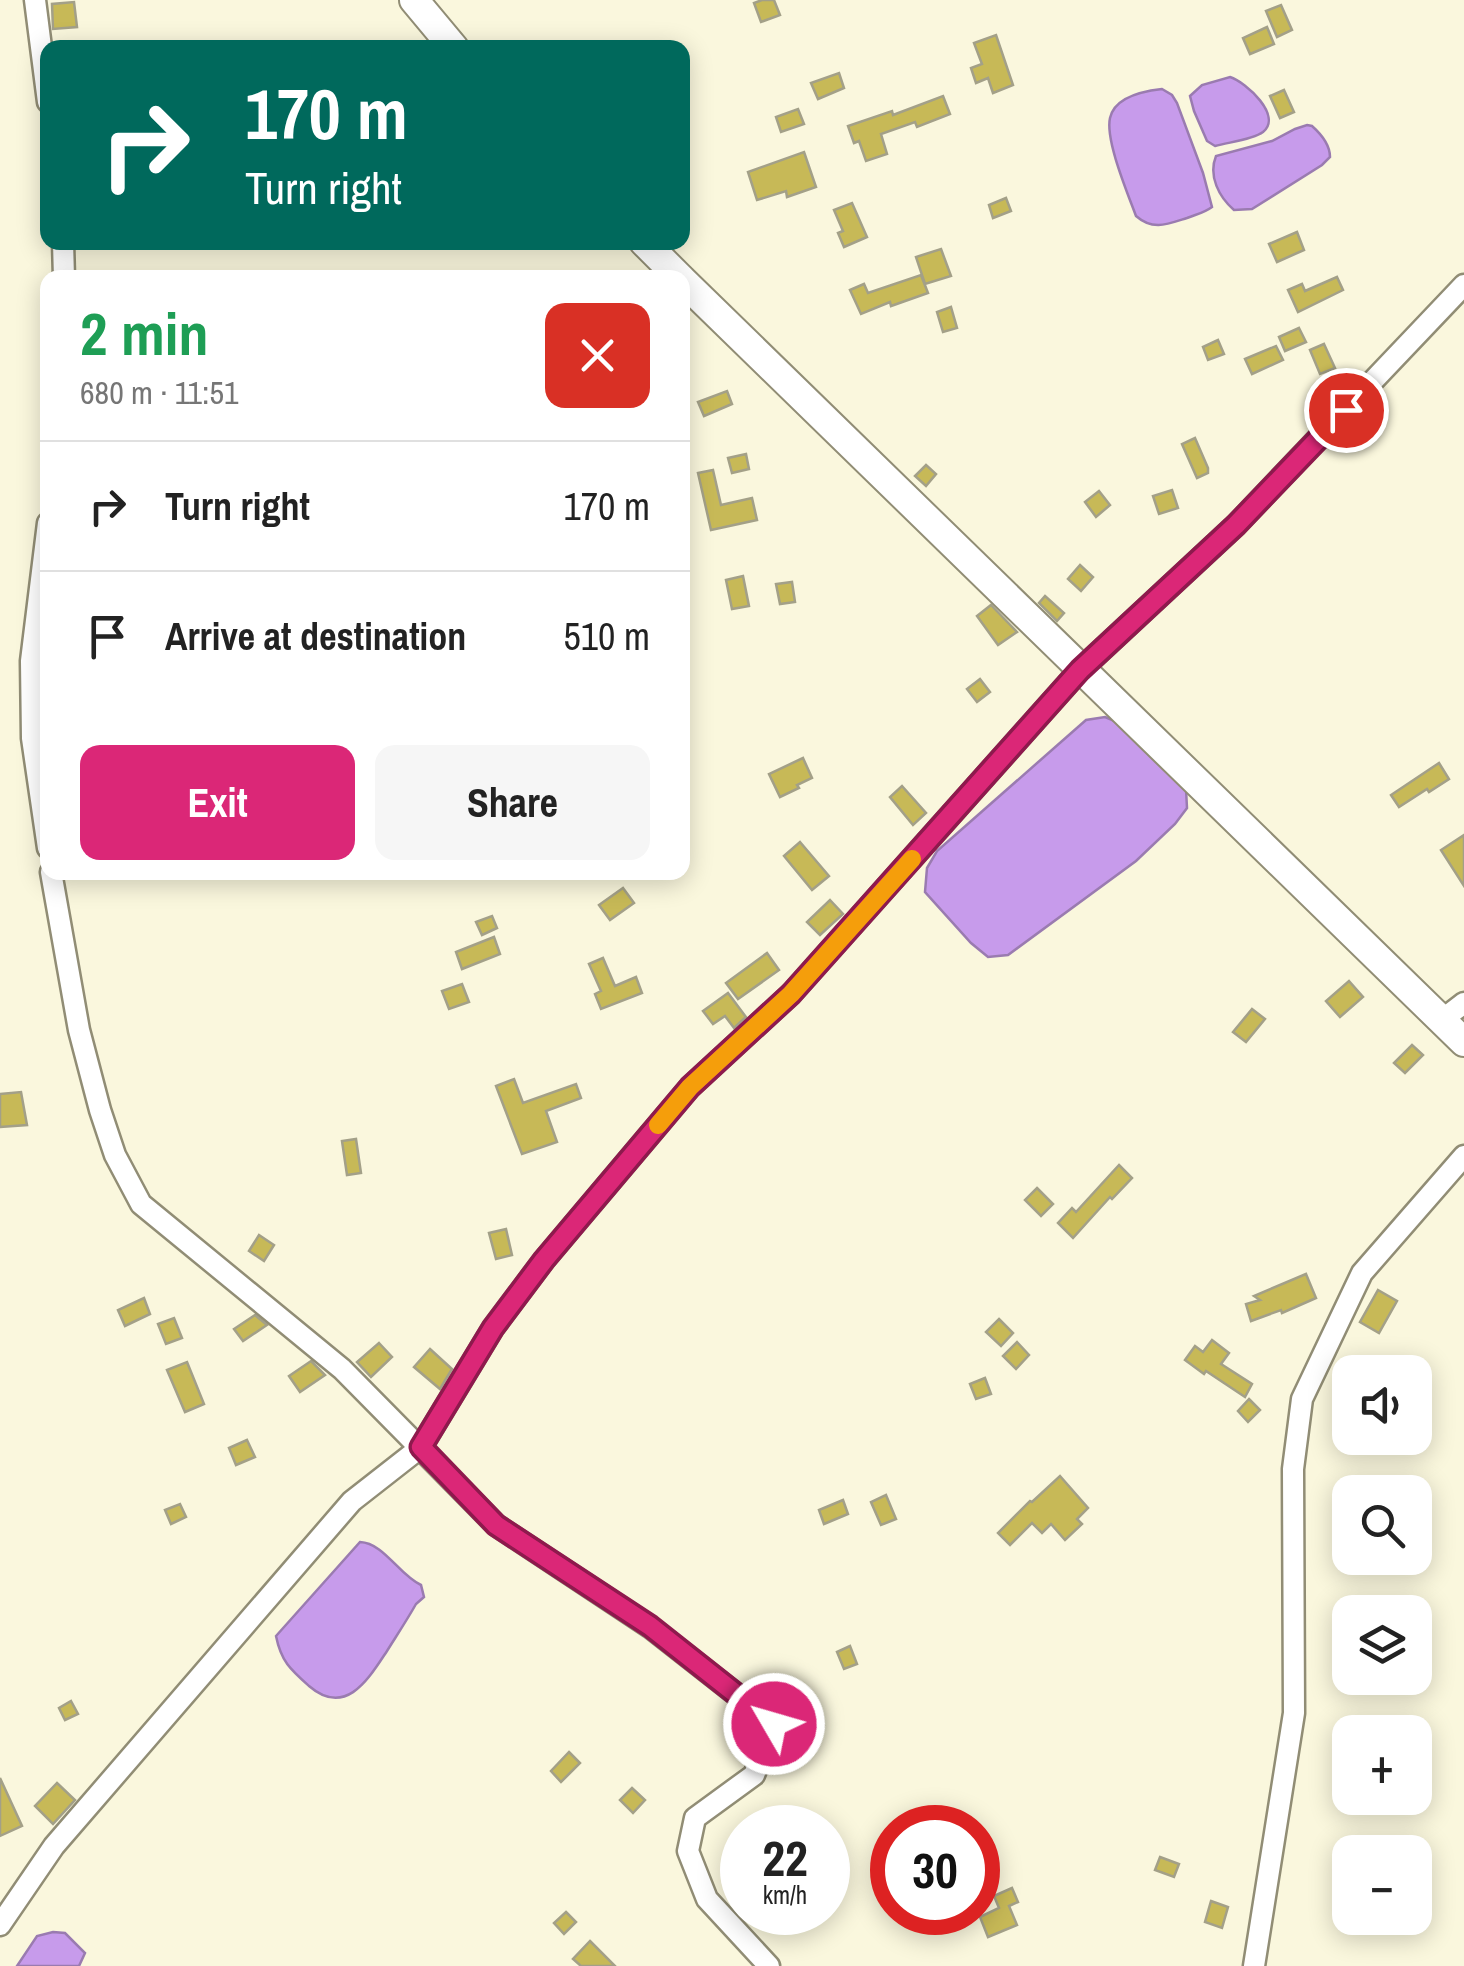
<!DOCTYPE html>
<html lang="en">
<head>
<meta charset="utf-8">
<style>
  :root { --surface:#fff; --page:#f6f6f6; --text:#222; --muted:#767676; --line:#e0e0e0; --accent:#db2777 }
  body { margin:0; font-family:"Archivo Narrow",sans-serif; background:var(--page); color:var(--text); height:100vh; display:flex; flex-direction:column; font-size:38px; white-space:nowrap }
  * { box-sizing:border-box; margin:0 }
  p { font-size:32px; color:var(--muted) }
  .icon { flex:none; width:55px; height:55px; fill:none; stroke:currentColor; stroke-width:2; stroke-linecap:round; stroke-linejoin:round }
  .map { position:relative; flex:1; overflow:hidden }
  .sheet { position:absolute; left:40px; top:270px; width:650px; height:610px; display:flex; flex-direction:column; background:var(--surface); border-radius:20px; box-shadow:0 5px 25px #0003 }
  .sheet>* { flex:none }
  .guide { position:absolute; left:40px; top:40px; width:650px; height:210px; border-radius:20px; box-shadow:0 5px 25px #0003; background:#00695c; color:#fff; overflow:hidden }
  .controls { position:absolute; left:1332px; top:1355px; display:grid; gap:20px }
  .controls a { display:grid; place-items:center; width:100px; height:100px; border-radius:20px; background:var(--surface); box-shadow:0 5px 25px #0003; font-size:50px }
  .speed { position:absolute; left:720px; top:1805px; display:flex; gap:20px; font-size:50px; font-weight:700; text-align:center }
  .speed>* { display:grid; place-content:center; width:130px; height:130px; border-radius:50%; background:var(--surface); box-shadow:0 5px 25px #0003; line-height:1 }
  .speed small { font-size:25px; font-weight:400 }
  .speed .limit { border:15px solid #d22; background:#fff; color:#111 }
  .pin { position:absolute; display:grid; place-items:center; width:85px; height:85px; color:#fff; margin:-42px; border:5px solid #fff; border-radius:50%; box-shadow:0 2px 10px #0007 }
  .me { position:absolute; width:110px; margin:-55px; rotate:308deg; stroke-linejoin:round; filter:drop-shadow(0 0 8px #0008) }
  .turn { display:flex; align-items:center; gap:35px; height:210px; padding:0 40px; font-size:45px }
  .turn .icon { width:130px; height:130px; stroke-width:2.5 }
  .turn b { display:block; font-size:70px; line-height:85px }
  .round { display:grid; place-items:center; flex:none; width:105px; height:105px; border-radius:20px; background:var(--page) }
  .headline { display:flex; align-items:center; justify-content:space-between; height:170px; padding:0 40px }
  h1 { font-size:60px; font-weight:800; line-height:75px; color:#1e9e55 }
  .button { display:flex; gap:20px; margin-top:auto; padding:20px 40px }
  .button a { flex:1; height:115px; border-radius:20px; background:var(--accent); color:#fff; font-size:40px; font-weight:800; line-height:115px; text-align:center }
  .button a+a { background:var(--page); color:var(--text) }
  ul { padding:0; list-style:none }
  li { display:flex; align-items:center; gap:30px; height:130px; padding:0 40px; border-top:2px solid var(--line) }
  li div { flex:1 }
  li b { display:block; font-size:38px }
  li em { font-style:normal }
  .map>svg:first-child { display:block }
</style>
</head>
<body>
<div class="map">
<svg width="1464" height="1966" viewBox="0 0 1464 1966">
  <rect width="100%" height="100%" fill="#faf7dd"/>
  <g fill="#c79beb" stroke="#9a7bb0" stroke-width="2.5">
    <path d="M1230,77C1246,82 1283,116 1263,132C1252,140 1229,142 1215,146L1207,141L1194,111L1190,96L1202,85Z"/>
    <path d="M1162,89L1172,95L1177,103L1203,173L1212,207C1204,213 1197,214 1187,218C1168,224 1153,231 1136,216C1128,194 1105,140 1110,118C1115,96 1144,91 1162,89Z"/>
    <path d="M1307,125L1312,126C1321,134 1330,145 1330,157L1322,165L1252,209L1234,210C1219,197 1208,176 1216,156L1272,141L1295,129Z"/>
    <polygon points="1105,717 1122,724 1186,789 1187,808 1175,824 1136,861 1008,955 988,957 971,943 925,892 927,868 937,851 1086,720"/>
    <path d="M360,1542C384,1543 399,1575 421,1585L424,1597L416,1604C407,1620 397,1635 387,1651C369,1678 346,1718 309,1686C290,1669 281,1661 276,1636Z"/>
    <polygon points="53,1932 65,1933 85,1953 79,1966 17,1966 37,1936"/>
  </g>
  <g fill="#c7b957" stroke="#a3a088" stroke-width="2.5">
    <polygon points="762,0 774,0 780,15 761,22 754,3"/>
    <polygon points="74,2 77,27 53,29 52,4"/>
    <polygon points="1281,5 1292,30 1277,37 1266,11"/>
    <polygon points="1267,27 1274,44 1250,54 1243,38"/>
    <polygon points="996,35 1013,85 993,93 988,78 976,83 971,68 982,64 974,43"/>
    <polygon points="839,73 844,88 818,99 811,83"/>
    <polygon points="1284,90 1294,112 1280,118 1270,96"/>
    <polygon points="943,96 950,114 917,127 915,122 881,134 887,154 866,161 859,141 854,143 848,126 892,111 893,115"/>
    <polygon points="798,109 804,124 781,132 776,117"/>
    <polygon points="804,152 816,187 787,197 786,191 757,200 748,172"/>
    <polygon points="1006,198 1011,211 993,218 989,205"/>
    <polygon points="852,203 867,237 844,247 838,233 843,231 834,210"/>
    <polygon points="1297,232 1304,250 1277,262 1269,244"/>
    <polygon points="941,249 951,276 925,284 916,257"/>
    <polygon points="921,275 928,293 891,306 890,302 861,314 850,290 864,284 868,293"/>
    <polygon points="1337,277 1343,290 1298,312 1288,290 1302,284 1305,291"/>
    <polygon points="951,307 957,328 943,332 937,312"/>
    <polygon points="1299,328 1306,342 1285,351 1279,337"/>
    <polygon points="1218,340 1224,354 1208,360 1203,347"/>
    <polygon points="1324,344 1335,368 1320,374 1310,350"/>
    <polygon points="1276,346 1283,360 1252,374 1245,359"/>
    <polygon points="727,391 732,404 704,416 698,402"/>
    <polygon points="1195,438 1208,468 1208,473 1197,478 1182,444"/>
    <polygon points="746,454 749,469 732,473 728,458"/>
    <polygon points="926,465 936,474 926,486 915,476"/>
    <polygon points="713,470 721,505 752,498 757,520 711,530 698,473"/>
    <polygon points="1172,490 1178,508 1159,514 1153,496"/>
    <polygon points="1099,491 1110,505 1096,517 1085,502"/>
    <polygon points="1080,565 1093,577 1081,591 1068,579"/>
    <polygon points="743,576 749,606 732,609 726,580"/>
    <polygon points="792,582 795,602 780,604 776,584"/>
    <polygon points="1045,596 1064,613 1057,621 1039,603"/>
    <polygon points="991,605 1017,632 998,645 977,616"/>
    <polygon points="980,679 990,692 977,702 967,689"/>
    <polygon points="803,758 812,778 797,785 799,788 780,797 769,774"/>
    <polygon points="1439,763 1449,779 1429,792 1427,789 1399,807 1391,795"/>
    <polygon points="902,786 926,813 913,825 890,797"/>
    <polygon points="1464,835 1464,886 1441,850"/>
    <polygon points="800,842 829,876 812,890 784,856"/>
    <polygon points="623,888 634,903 610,920 599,905"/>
    <polygon points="830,900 843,914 820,935 807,922"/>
    <polygon points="492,916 497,928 482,935 476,922"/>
    <polygon points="494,937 500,954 462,969 456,952"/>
    <polygon points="767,953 779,970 738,999 726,983"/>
    <polygon points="603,958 615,986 636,977 642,993 601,1009 595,994 601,991 589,964"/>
    <polygon points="1349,981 1363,997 1340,1017 1326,1001"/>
    <polygon points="462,984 469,1002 449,1009 442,991"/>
    <polygon points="728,993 746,1017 734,1028 725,1016 713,1024 703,1011"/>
    <polygon points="1252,1009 1265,1019 1246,1042 1233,1032"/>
    <polygon points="1412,1045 1423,1055 1405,1073 1394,1063"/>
    <polygon points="514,1079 523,1103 576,1084 581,1098 546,1111 557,1142 522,1154 496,1086"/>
    <polygon points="21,1092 27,1125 0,1127 0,1094"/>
    <polygon points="356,1139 361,1173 347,1175 342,1141"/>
    <polygon points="1119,1165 1132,1178 1112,1199 1110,1197 1073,1238 1058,1223 1072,1208 1076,1212"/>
    <polygon points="1037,1188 1053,1204 1041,1216 1025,1200"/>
    <polygon points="506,1229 512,1255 496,1259 489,1233"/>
    <polygon points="259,1235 274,1245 264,1261 249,1251"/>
    <polygon points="1306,1274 1316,1298 1282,1313 1281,1310 1251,1321 1246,1304 1260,1300 1254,1296"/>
    <polygon points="1378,1290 1397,1301 1379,1333 1360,1322"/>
    <polygon points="144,1298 150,1314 125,1326 118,1310"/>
    <polygon points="255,1315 267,1325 243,1341 234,1329"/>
    <polygon points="174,1318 182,1338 166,1344 158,1324"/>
    <polygon points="999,1319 1013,1333 1001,1346 986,1332"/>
    <polygon points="1212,1340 1229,1353 1221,1364 1252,1384 1245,1397 1206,1371 1204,1374 1185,1360 1195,1346 1203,1352"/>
    <polygon points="1017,1342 1029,1355 1016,1369 1003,1356"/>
    <polygon points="379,1343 392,1357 371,1377 357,1362"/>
    <polygon points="430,1349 452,1369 440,1389 414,1367"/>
    <polygon points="311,1361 325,1375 300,1392 289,1376"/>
    <polygon points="187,1362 204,1404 185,1412 167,1370"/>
    <polygon points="985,1378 991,1394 976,1399 970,1384"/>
    <polygon points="1249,1399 1260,1410 1248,1422 1238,1411"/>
    <polygon points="247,1440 255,1457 236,1465 229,1448"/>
    <polygon points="1060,1476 1088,1508 1077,1519 1082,1524 1065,1540 1051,1524 1042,1533 1032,1523 1010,1545 998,1533 1030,1501 1032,1502"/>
    <polygon points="886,1495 896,1519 881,1525 871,1502"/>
    <polygon points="843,1500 848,1514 824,1524 819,1510"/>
    <polygon points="180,1504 186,1517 171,1524 165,1510"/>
    <polygon points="850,1646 857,1664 844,1669 837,1652"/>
    <polygon points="71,1701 78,1714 65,1720 59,1708"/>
    <polygon points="569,1752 580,1763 561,1782 551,1771"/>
    <polygon points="0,1778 22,1826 0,1836"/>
    <polygon points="57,1783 75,1800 53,1824 35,1806"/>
    <polygon points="632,1788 645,1800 633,1813 620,1800"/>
    <polygon points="1160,1857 1179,1864 1174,1877 1155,1870"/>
    <polygon points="1012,1888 1018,1902 1009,1906 1017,1925 988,1937 980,1917 999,1908 994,1896"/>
    <polygon points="1211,1901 1228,1907 1222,1928 1205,1922"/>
    <polygon points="566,1912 576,1922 564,1934 554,1923"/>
    <polygon points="590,1941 615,1966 581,1966 573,1959"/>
  </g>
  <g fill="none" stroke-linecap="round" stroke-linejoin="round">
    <g stroke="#918d75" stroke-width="25">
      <g id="street">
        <polyline points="35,0 48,102"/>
        <polyline points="63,242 64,278"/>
        <polyline points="48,523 31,661 32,738 48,848"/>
        <polyline points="51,872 79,1030 100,1110 115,1155 141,1204 342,1369 496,1525 650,1627 774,1724 754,1775 695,1818 688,1851 707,1899 769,1966"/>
        <polyline points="1442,1020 1464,1003"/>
        <polyline points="0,1925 54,1846 352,1501 421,1447 493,1328 544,1260 690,1087 791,994 1080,670 1236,525 1464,285"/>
        <polyline points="1254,1966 1294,1713 1293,1469 1302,1399 1362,1273 1464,1156"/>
      </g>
    </g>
    <g stroke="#918d75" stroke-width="32">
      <g id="secondary">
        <polyline points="414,0 454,48"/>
        <polyline points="644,242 680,278"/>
        <polyline points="682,280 1464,1042"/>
      </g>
    </g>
    <use href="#street" stroke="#fff" stroke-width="20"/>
    <use href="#secondary" stroke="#fff" stroke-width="28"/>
  </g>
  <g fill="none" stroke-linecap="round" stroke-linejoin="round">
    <g stroke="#8e194d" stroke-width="25">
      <polyline id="route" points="774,1724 650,1626 496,1525 421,1447 493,1328 544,1260 690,1087 791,994 1080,670 1236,525 1346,410"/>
    </g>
    <use href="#route" stroke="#db2777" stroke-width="18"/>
    <polyline stroke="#f59e0b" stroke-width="18" points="658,1125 690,1087 791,994 912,859"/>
  </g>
</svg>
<div class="controls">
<a><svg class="icon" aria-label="sound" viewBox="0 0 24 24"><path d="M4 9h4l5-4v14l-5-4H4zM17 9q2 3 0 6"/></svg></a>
<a><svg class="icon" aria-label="search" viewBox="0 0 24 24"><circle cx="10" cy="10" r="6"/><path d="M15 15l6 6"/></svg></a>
<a><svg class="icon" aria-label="layers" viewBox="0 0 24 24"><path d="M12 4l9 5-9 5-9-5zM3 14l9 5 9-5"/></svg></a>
<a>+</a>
<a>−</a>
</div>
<div class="speed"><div>22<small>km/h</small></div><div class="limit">30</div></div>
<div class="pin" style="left:1346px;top:410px;background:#d93025"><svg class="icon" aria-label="arrive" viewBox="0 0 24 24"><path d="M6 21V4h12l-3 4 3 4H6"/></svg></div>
<svg class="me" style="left:774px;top:1724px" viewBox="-20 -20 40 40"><circle r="17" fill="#db2777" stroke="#fff" stroke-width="3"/><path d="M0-11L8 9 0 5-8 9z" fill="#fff"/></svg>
<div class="guide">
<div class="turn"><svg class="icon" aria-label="right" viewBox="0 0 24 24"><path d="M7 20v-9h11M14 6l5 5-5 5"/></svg><div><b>170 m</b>Turn right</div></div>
</div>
<section class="sheet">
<div class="headline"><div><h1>2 min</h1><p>680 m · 11:51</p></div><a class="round" style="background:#d93025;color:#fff"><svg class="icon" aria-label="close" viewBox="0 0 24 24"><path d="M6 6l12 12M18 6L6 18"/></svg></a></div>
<ul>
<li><svg class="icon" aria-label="right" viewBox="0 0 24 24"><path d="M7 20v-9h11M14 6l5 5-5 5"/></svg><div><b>Turn right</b></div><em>170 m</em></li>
<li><svg class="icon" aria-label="arrive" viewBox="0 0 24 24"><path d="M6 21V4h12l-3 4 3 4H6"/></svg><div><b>Arrive at destination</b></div><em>510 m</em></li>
</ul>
<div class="button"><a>Exit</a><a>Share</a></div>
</section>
</div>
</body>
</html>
